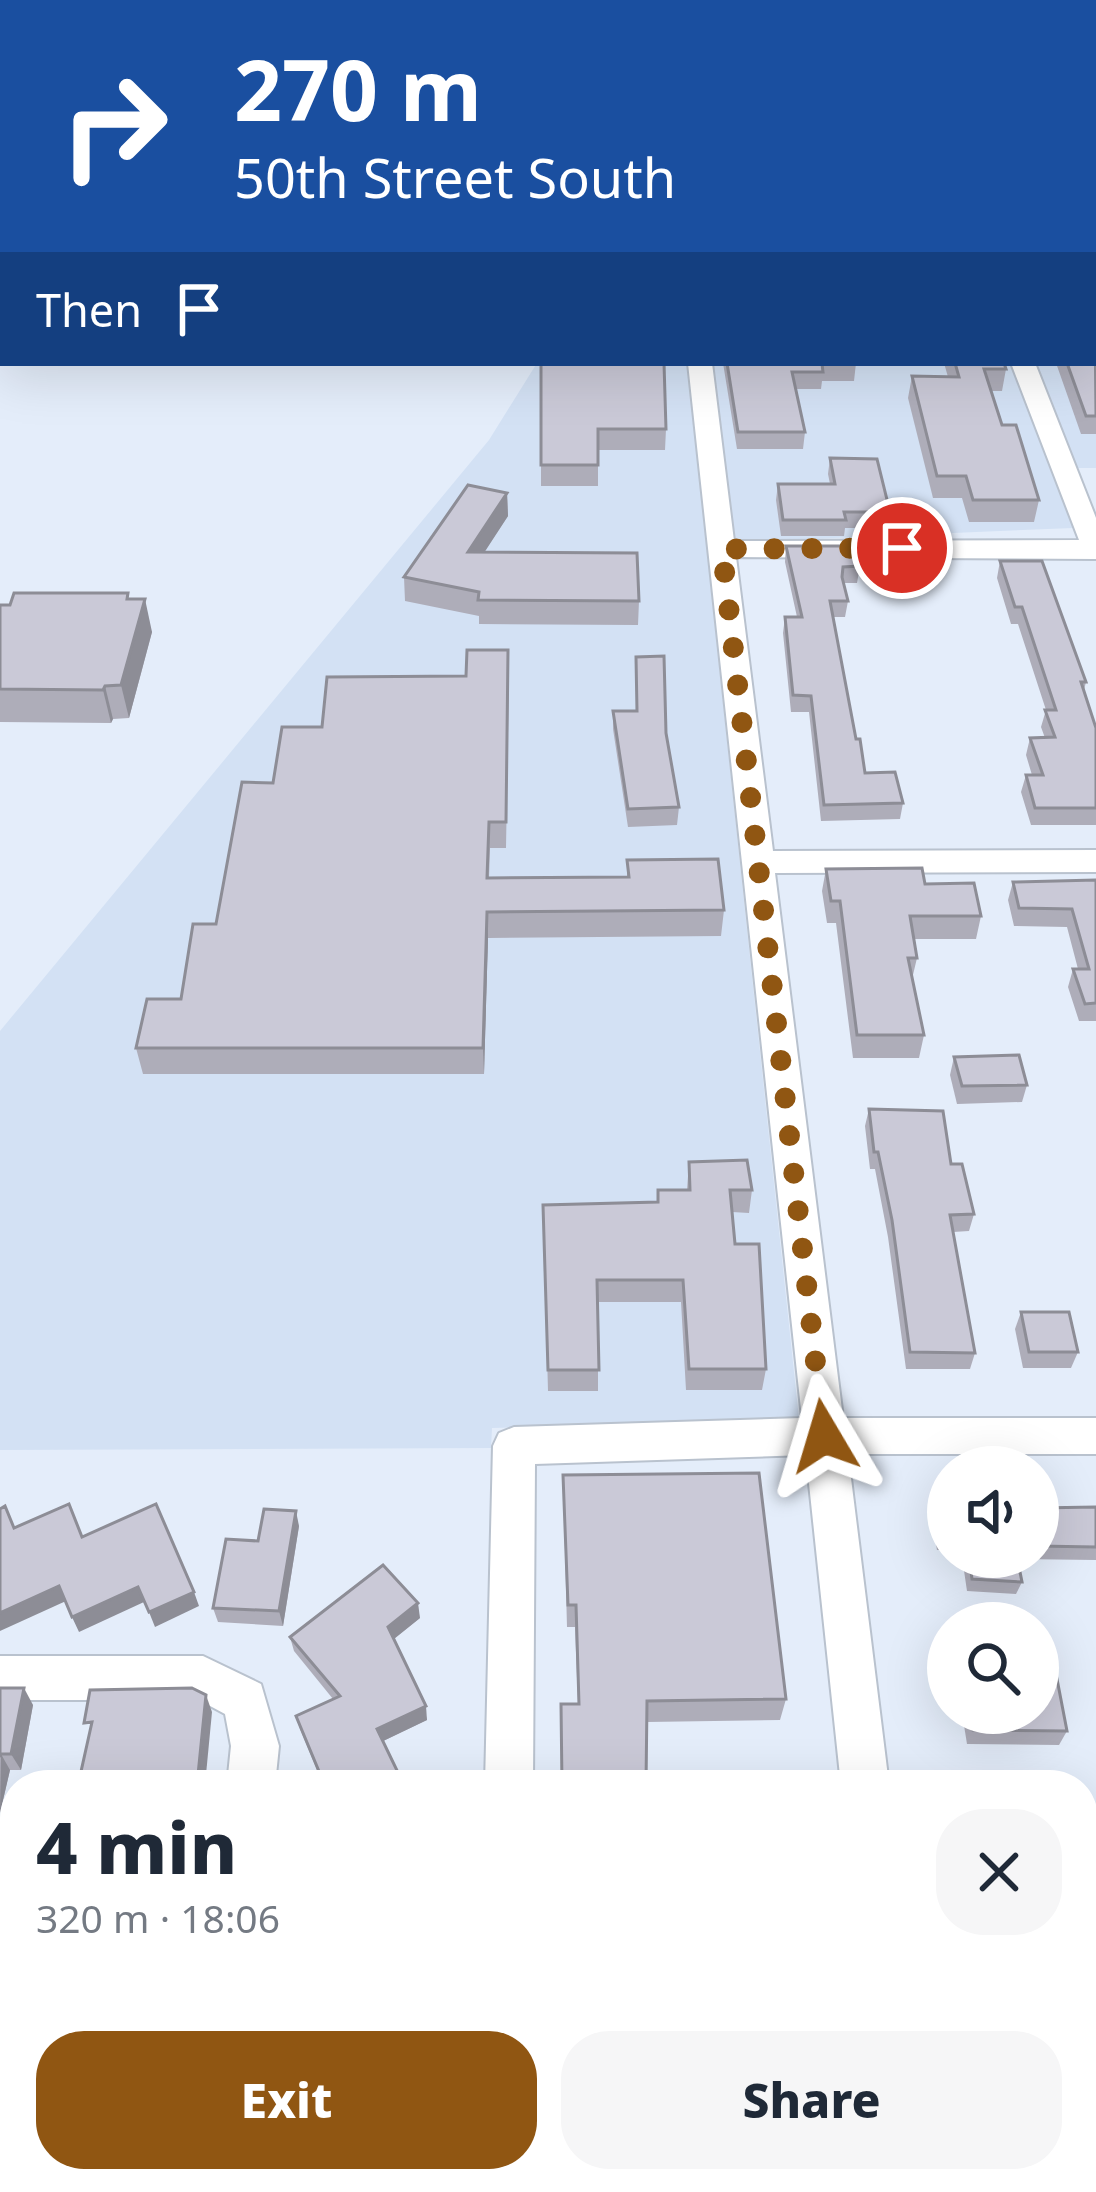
<!DOCTYPE html>
<html lang="en">
<head>
<meta charset="utf-8">
<style>
  :root { --surface:#fff; --page:#f6f6f7; --text:#1f2937; --muted:#747a83; --accent:#905612 }
  body { margin:0; font-family:"Noto Sans",sans-serif; background:var(--page); color:var(--text); height:100vh; display:flex; flex-direction:column; font-size:45px; white-space:nowrap }
  * { box-sizing:border-box; margin:0 }
  p { font-size:39px; color:var(--muted) }
  .icon { flex:none; width:66px; height:66px; fill:none; stroke:currentColor; stroke-width:2; stroke-linecap:round; stroke-linejoin:round }
  .map { position:relative; flex:1; overflow:hidden }
  .panel { position:absolute; left:0px; top:1770px; width:1098px; height:423px; display:flex; flex-direction:column; background:var(--surface); border-radius:48px 48px 0 0; box-shadow:0 12px 48px #0002 }
  .panel>* { flex:none }
  .hud { position:absolute; left:0px; top:0px; width:1098px; height:366px; box-shadow:0 12px 48px #0002; background:#1a4fa0; color:#fff; overflow:hidden }
  .fabs { position:absolute; left:927px; top:1446px; display:grid; gap:24px }
  .fabs a { display:grid; place-items:center; width:132px; height:132px; border-radius:50%; background:var(--surface); box-shadow:0 12px 48px #0002; font-size:60px }
  .pin { position:absolute; display:grid; place-items:center; width:102px; height:102px; color:#fff; margin:-51px; border:6px solid #fff; border-radius:50%; box-shadow:0 3px 12px #0007 }
  .me { position:absolute; width:132px; margin:-66px; rotate:353deg; stroke-linejoin:round; filter:drop-shadow(0 0 9px #0008) }
  .turn { display:flex; align-items:center; gap:42px; height:252px; padding:0 36px; font-size:54px }
  .turn .icon { width:156px; height:156px; stroke-width:2.5 }
  .turn b { display:block; font-size:84px; line-height:102px }
  .then { display:flex; align-items:center; height:114px; padding:0 36px; background:#0003; gap:24px; font-size:45px }
  .round { display:grid; place-items:center; flex:none; width:126px; height:126px; border-radius:48px; background:var(--page) }
  .head { display:flex; align-items:center; justify-content:space-between; height:204px; padding:0 36px }
  h1 { font-size:72px; font-weight:800; line-height:90px }
  .button { display:flex; gap:24px; margin-top:auto; padding:24px 36px }
  .button a { flex:1; height:138px; border-radius:48px; background:var(--accent); color:#fff; font-size:48px; font-weight:800; line-height:138px; text-align:center }
  .button a+a { background:var(--page); color:var(--text) }
  .map>svg:first-child { display:block }
</style>
</head>
<body>
<div class="map">
<svg width="1096" height="2192" viewBox="0 0 1096 2192">
  <rect width="100%" height="100%" fill="#e4edfa"/>
  <g fill="#d3e1f4">
    <polygon points="1096,321 1096,468 1077,468 1035,363 1095,363"/>
    <polygon points="537,363 687,363 799,1419 492,1428 491,1448 0,1450 0,1031 489,440"/>
    <polygon points="713,363 1010,363 1073,528 735,542"/>
  </g>
  <g fill="none" stroke-linecap="round" stroke-linejoin="round">
    <g stroke="#b9c2ce" stroke-width="4">
      <g id="street">
        <polygon points="44,0 62,0 42,3"/>
        <polygon points="281,0 299,0 280,3"/>
        <rect x="412" y="0" width="18" height="3"/>
        <polygon points="830,0 848,0 849,3 831,3"/>
        <polygon points="1047,0 1065,0 1066,3 1048,3"/>
        <rect x="1095" y="5" width="1" height="10"/>
        <rect x="0" y="9" width="3" height="10"/>
        <polygon points="1095,70 1096,70 1096,83 1095,82"/>
        <polygon points="3,93 3,110 0,111 0,94"/>
        <rect x="0" y="140" width="3" height="12"/>
        <polygon points="688,363 712,363 734,541 1079,540 1011,363 1035,363 1096,518 1096,559 736,557 773,851 1096,850 1096,872 775,873 843,1418 1096,1418 1096,1454 848,1454 889,1785 841,1785 806,1455 535,1464 533,1785 485,1785 493,1446 499,1433 514,1427 802,1418"/>
        <polygon points="0,1656 203,1656 261,1684 279,1746 275,1785 227,1785 231,1746 225,1714 199,1700 0,1700"/>
        <polygon points="181,2178 235,2178 233,2192 179,2192"/>
        <polygon points="477,2178 531,2178 530,2192 476,2192"/>
        <polygon points="883,2178 937,2178 939,2192 885,2192"/>
      </g>
    </g>
    <g stroke="#b9c2ce" stroke-width="5">
      <g id="secondary">
        <rect x="1095" y="306" width="1" height="20"/>
        <rect x="0" y="309" width="3" height="20"/>
      </g>
    </g>
    <use href="#street" fill="#fff" fill-rule="evenodd"/>
    <use href="#secondary" fill="#fff" fill-rule="evenodd"/>
  </g>
  <g fill="#aeadb9">
    <rect x="595" y="0" width="91" height="3"/>
    <polygon points="1096,321 1096,434 1081,434 1056,363 1095,363"/>
    <polygon points="541,363 666,429 665,450 598,450 598,486 541,486"/>
    <polygon points="723,363 856,363 854,381 822,381 821,389 796,389 805,432 803,449 737,449"/>
    <polygon points="944,363 1004,363 1006,369 1002,391 991,391 1002,425 1039,500 1034,522 969,522 962,498 933,498 908,398 912,376 948,377"/>
    <polygon points="830,458 890,512 887,528 845,528 844,536 781,536 776,500 778,484 830,484 828,474"/>
    <polygon points="507,493 508,516 484,552 639,601 638,625 479,624 479,616 405,601 404,577"/>
    <polygon points="786,546 860,566 857,583 843,583 848,601 845,617 833,617 856,739 865,773 903,803 900,819 821,821 809,712 791,712 783,633 785,617 797,617 785,562"/>
    <polygon points="1000,561 1086,682 1084,690 1096,728 1096,825 1031,825 1021,792 1026,775 1032,775 1026,755 1030,738 1045,738 1041,727 1046,710 1018,624 1011,624 997,578"/>
    <polygon points="129,599 152,632 129,718 113,719 111,723 0,722 0,605"/>
    <polygon points="636,657 666,733 679,807 677,825 628,827 613,729 613,711 636,711"/>
    <polygon points="509,675 506,848 490,848 489,878 627,877 627,860 724,910 721,936 488,938 484,1074 143,1074 136,1048 181,999 216,924 273,783 322,727"/>
    <polygon points="826,869 925,884 981,916 976,939 914,939 917,958 912,979 924,1035 919,1058 853,1058 836,923 827,923 822,891"/>
    <polygon points="1096,880 1096,1021 1079,1021 1068,987 1073,969 1078,969 1067,927 1014,926 1008,900 1013,882"/>
    <polygon points="954,1057 1027,1085 1022,1102 957,1104 950,1075"/>
    <polygon points="869,1109 951,1164 974,1214 969,1231 953,1232 975,1353 970,1369 906,1369 888,1237 875,1169 870,1169 865,1126"/>
    <polygon points="689,1162 752,1190 749,1213 732,1212 735,1244 766,1369 762,1390 686,1390 681,1302 598,1302 598,1391 548,1391 543,1205 657,1202 658,1190 687,1190"/>
    <polygon points="1021,1312 1078,1352 1071,1368 1023,1368 1015,1329"/>
    <polygon points="563,1475 786,1699 780,1720 647,1722 578,1704 575,1627 567,1627"/>
    <polygon points="1096,1507 1096,1560 1018,1559 1022,1582 1016,1594 967,1591 962,1557 1038,1557 1038,1508"/>
    <polygon points="937,1508 948,1508 948,1550 937,1550 932,1521"/>
    <polygon points="299,1526 283,1626 218,1622 213,1608 258,1541"/>
    <polygon points="420,1618 394,1639 427,1720 383,1741 322,1782 300,1729 296,1716 333,1699 294,1651 290,1637"/>
    <polygon points="0,1688 33,1705 21,1770 10,1770 0,1813"/>
    <polygon points="962,1713 1038,1713 1067,1731 1059,1745 967,1744"/>
    <polygon points="1083,1980 1096,2039 1096,2098 1083,2098"/>
    <polygon points="663,2178 821,2178 822,2192 717,2192 716,2182 663,2181"/>
  </g>
  <g fill="#8d8d96">
    <polygon points="507,493 508,516 469,576 468,552"/>
    <polygon points="145,599 152,632 129,718 121,685"/>
    <polygon points="105,686 113,719 111,723 103,690"/>
    <polygon points="487,912 488,938 484,1074 483,1048"/>
    <polygon points="296,1511 299,1526 283,1626 279,1611"/>
    <polygon points="59,1586 66,1601 0,1631 0,1613"/>
    <polygon points="138,1587 144,1602 79,1632 72,1617"/>
    <polygon points="194,1592 199,1606 155,1627 149,1612"/>
    <polygon points="418,1603 420,1618 390,1642 388,1627"/>
    <polygon points="24,1688 33,1705 21,1770 11,1754"/>
    <polygon points="206,1695 212,1712 205,1785 197,1785"/>
    <polygon points="426,1706 427,1720 379,1743 377,1729"/>
    <polygon points="1,1754 10,1770 0,1813"/>
    <polygon points="165,2178 174,2178 172,2192 163,2192"/>
  </g>
  <g fill="#cac9d7" stroke="#8d8d96" stroke-width="3">
    <polygon points="97,0 137,0 136,3 95,3"/>
    <polygon points="203,0 234,0 233,3 202,3"/>
    <polygon points="342,0 386,0 386,3 341,3"/>
    <rect x="450" y="0" width="59" height="3"/>
    <polygon points="889,0 919,0 920,3 891,3"/>
    <polygon points="987,0 1035,0 1036,3 988,3"/>
    <polygon points="1095,133 1096,135 1096,193 1095,190"/>
    <polygon points="3,201 3,229 0,229 0,209"/>
    <polygon points="1095,321 1096,416 1086,416 1067,363 1095,363"/>
    <polygon points="541,363 664,363 666,429 598,429 598,465 541,465"/>
    <polygon points="727,363 856,363 856,364 822,364 823,372 792,372 805,432 738,432"/>
    <polygon points="955,363 1004,363 1006,369 984,369 1002,425 1016,425 1039,500 973,500 966,476 937,476 912,376 959,377"/>
    <polygon points="830,458 877,459 890,512 844,512 846,520 783,520 778,484 835,484"/>
    <polygon points="468,485 507,493 468,552 637,553 639,601 478,600 479,592 404,577"/>
    <polygon points="786,546 854,546 860,566 843,567 842,577 848,601 830,601 856,739 860,739 865,773 895,772 903,803 824,805 811,696 793,695 785,617 802,617"/>
    <polygon points="1000,561 1042,561 1086,682 1081,682 1096,728 1096,808 1035,808 1026,775 1043,775 1030,738 1055,737 1045,710 1056,710 1022,607 1015,607"/>
    <polygon points="14,593 128,593 127,599 145,599 121,685 105,686 103,690 0,689 0,605 10,605"/>
    <polygon points="467,650 508,650 506,822 489,822 487,878 629,877 627,860 718,859 724,910 487,912 483,1048 136,1048 147,999 181,999 193,924 216,924 242,782 273,783 282,727 322,727 327,677 466,676"/>
    <polygon points="664,656 666,733 679,807 628,809 613,711 637,711 636,657"/>
    <polygon points="922,868 925,884 974,883 981,916 910,916 917,958 908,958 924,1035 857,1035 840,901 831,901 826,869"/>
    <polygon points="1096,880 1096,1003 1085,1004 1073,969 1089,969 1072,909 1019,908 1013,882"/>
    <polygon points="1019,1055 1027,1085 962,1086 954,1057"/>
    <polygon points="869,1109 943,1111 951,1164 962,1164 974,1214 950,1215 975,1353 910,1352 892,1220 878,1152 874,1152"/>
    <polygon points="747,1160 752,1190 730,1190 735,1244 759,1244 766,1369 689,1369 683,1280 597,1280 599,1370 548,1370 543,1205 658,1202 658,1190 690,1190 689,1162"/>
    <polygon points="1021,1312 1069,1312 1078,1352 1029,1352"/>
    <polygon points="759,1473 786,1699 647,1701 646,1785 562,1785 561,1704 579,1704 576,1605 568,1605 563,1475"/>
    <polygon points="69,1504 82,1537 156,1504 194,1592 149,1612 138,1587 72,1617 59,1586 0,1613 0,1509 5,1506 14,1528"/>
    <polygon points="1096,1507 1096,1547 1038,1546 1038,1508"/>
    <polygon points="937,1508 948,1508 948,1537 941,1537"/>
    <polygon points="264,1509 296,1511 279,1611 213,1608 226,1539 258,1541"/>
    <polygon points="969,1557 1017,1557 1022,1582 972,1579"/>
    <polygon points="383,1565 418,1603 388,1627 426,1706 377,1729 404,1785 316,1785 323,1781 296,1716 340,1696 290,1637"/>
    <polygon points="1038,1653 1052,1653 1067,1731 973,1730 970,1713 1038,1713"/>
    <polygon points="0,1688 24,1688 11,1754 1,1754 0,1757"/>
    <polygon points="192,1688 206,1695 197,1785 78,1785 92,1722 84,1723 90,1690"/>
    <polygon points="1083,1980 1096,2039 1096,2088 1083,2089"/>
    <polygon points="15,2178 165,2178 163,2192 12,2192"/>
    <polygon points="252,2178 386,2178 390,2189 383,2192 252,2192 248,2180"/>
    <polygon points="721,2178 821,2178 822,2192 722,2192"/>
  </g>
  <g fill="none" stroke-linecap="round" stroke-linejoin="round">
    <polyline stroke="#905612" stroke-width="21" stroke-dasharray="0 37.8" points="824,1436 722,549 902,548"/>
  </g>
</svg>
<div class="fabs">
<a><svg class="icon" aria-label="sound" viewBox="0 0 24 24"><path d="M4 9h4l5-4v14l-5-4H4zM17 9q2 3 0 6"/></svg></a>
<a><svg class="icon" aria-label="search" viewBox="0 0 24 24"><circle cx="10" cy="10" r="6"/><path d="M15 15l6 6"/></svg></a>
</div>
<div class="pin" style="left:902px;top:548px;background:#d93025"><svg class="icon" aria-label="arrive" viewBox="0 0 24 24"><path d="M6 21V4h12l-3 4 3 4H6"/></svg></div>
<svg class="me" style="left:824px;top:1436px" viewBox="-20 -20 40 40"><path d="M0-17L14 15 0 8-14 15z" fill="#905612" stroke="#fff" stroke-width="4"/></svg>
<div class="hud">
<div class="turn"><svg class="icon" aria-label="right" viewBox="0 0 24 24"><path d="M7 20v-9h11M14 6l5 5-5 5"/></svg><div><b>270 m</b>50th Street South</div></div>
<div class="then">Then<svg class="icon" aria-label="arrive" viewBox="0 0 24 24"><path d="M6 21V4h12l-3 4 3 4H6"/></svg></div>
</div>
<section class="panel">
<div class="head"><div><h1>4 min</h1><p>320 m · 18:06</p></div><a class="round"><svg class="icon" aria-label="close" viewBox="0 0 24 24"><path d="M6 6l12 12M18 6L6 18"/></svg></a></div>
<div class="button"><a>Exit</a><a>Share</a></div>
</section>
</div>
</body>
</html>
